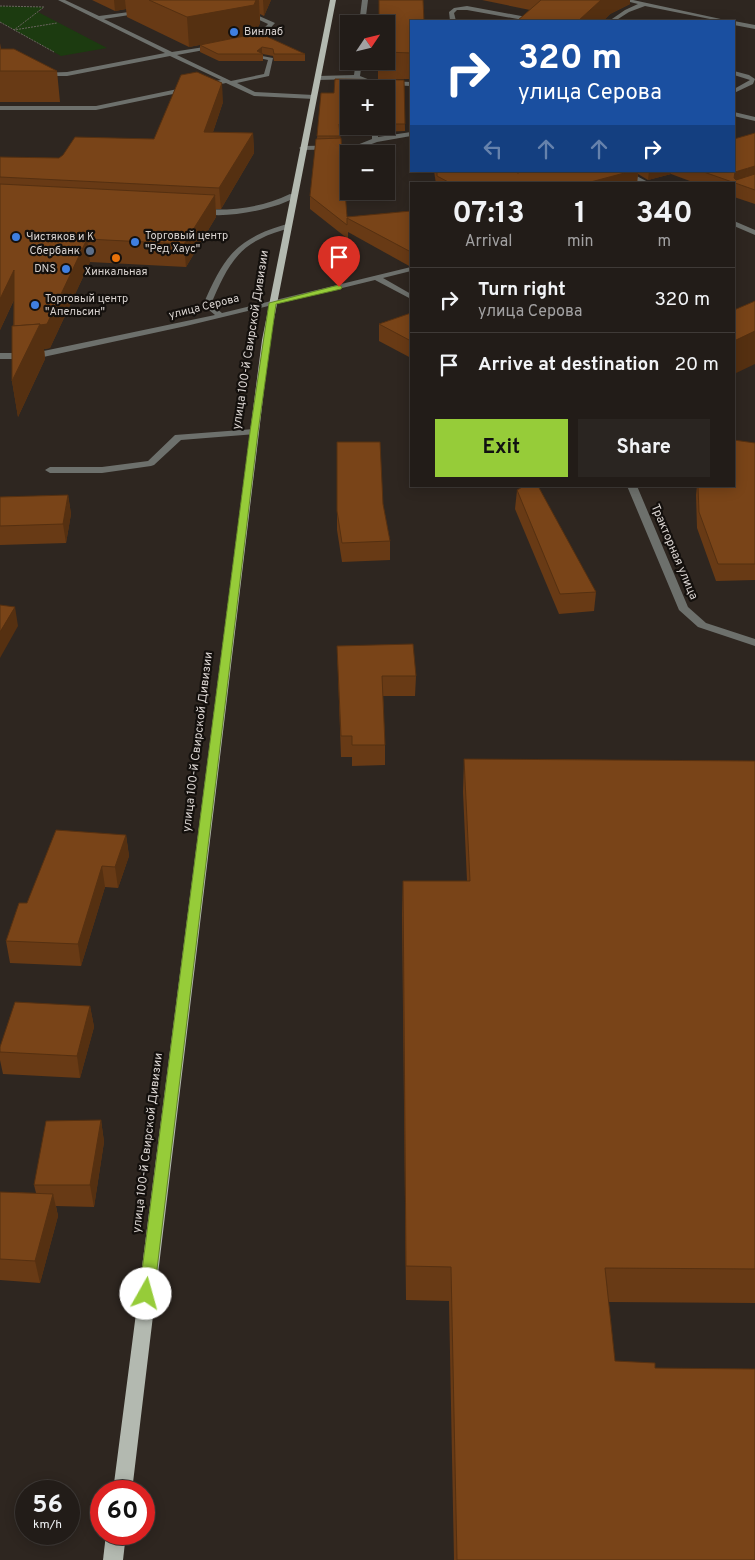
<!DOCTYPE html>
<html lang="en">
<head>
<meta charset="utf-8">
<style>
  :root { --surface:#221c18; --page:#2a2521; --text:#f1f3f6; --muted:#a2a1a2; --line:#3f3a37; --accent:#96cc39 }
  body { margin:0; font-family:Overpass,sans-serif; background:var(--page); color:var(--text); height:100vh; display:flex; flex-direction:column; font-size:19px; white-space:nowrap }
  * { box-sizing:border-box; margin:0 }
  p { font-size:16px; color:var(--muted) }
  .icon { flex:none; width:28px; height:28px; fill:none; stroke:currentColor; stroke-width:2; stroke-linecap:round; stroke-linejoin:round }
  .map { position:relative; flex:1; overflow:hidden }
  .sheet { position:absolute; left:410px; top:182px; width:325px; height:305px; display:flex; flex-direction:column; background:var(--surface); border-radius:0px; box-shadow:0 2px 12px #0003,0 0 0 1px var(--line) }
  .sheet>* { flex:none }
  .hud { position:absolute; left:410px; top:20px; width:325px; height:152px; border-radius:0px; box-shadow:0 2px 12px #0003,0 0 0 1px var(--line); background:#1a4fa0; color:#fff; overflow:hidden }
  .needle { width:32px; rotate:55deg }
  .buttons { position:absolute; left:340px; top:15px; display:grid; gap:10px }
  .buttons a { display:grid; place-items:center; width:55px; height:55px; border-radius:0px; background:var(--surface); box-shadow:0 2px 12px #0003,0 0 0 1px var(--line); font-size:25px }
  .speed { position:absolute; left:15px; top:1480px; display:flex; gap:10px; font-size:25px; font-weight:700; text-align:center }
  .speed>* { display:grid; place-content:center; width:65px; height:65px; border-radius:50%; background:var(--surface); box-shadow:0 2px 12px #0003,0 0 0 1px var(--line); line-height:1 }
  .speed small { font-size:12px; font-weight:400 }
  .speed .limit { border:8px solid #d22; background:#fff; color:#111 }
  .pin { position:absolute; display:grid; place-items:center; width:42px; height:42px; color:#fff; margin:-51px -21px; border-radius:50% 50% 50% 0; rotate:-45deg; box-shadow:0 0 5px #0007 }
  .pin .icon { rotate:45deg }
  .me { position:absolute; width:55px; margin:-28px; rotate:7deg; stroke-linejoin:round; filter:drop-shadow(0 0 4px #0008) }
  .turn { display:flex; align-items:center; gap:18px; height:105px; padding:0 25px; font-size:22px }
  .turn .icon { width:65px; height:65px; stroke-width:2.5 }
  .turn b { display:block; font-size:35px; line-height:42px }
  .lanes { display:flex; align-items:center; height:48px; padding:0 25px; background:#0003; justify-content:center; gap:25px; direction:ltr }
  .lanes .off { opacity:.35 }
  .eta { display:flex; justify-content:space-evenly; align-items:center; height:85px; text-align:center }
  .eta b { font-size:30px; font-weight:700; line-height:35px }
  .primary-button { display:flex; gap:10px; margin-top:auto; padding:10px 25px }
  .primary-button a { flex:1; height:58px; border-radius:0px; background:var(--accent); color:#111; font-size:20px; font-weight:700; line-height:58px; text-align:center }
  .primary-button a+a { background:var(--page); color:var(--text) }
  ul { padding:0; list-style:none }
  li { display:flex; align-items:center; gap:15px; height:65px; padding:0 25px; border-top:1px solid var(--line) }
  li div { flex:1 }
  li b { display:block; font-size:19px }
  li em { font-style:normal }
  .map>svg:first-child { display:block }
</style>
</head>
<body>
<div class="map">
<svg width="755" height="1560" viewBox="0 0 755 1560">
  <rect width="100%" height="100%" fill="#2e2620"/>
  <polygon fill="#1c3b10" points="0,6 44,7 38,12 107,48 61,56 0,22"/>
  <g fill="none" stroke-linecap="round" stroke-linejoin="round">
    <g stroke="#6a635e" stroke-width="1" stroke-dasharray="2 1" stroke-linecap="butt">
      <polyline points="0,6 44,7 14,30 57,23"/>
      <polyline points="0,22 54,52"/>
    </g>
    <g fill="#6d706c" fill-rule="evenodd">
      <polygon points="58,0 65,0 99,16 144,10 142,13 104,19 172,52 217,45 215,48 177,55 231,81 264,74 268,60 259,58 262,56 273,58 269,76 237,83 255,92 314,95 317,97 314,99 254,96 226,83 96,110 0,110 0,106 96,106 221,80 170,56 67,76 38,76 40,73 67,72 165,53"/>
      <polygon points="362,0 368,0 365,24 359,24"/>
      <polygon points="622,0 633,0 730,21 720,21 645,6 629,12 615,21 609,21 625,10 638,4"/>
      <polygon points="467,6 537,19 540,21 529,21 467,10 457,10 454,13 456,21 450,21 449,12 454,8"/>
      <polygon points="244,11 248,11 275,23 262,37 245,41 245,39 258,35 268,24 244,13"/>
      <polygon points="734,21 755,25 755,29 734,25"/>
      <polygon points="356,61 362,61 360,76 370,80 411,82 411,86 369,84 356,79 318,80 315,78 318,76 354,75"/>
      <polygon points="734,71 749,75 755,79 753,84 734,93 734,89 750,80 734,75"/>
      <polygon points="734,112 755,117 755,121 734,116"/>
      <polygon points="372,126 378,126 378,137 411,132 411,136 377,142 361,148 360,154 354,154 354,149 302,150 299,148 302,146 357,145 372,139"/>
      <polygon points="618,171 627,171 652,184 643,184"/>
      <path d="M290,194L297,196C280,209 214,222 196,211L200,209C232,211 261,208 290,194Z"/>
      <polygon points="734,221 755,230 755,235 734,226"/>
      <path d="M287,224L291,226L290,228C280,231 269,234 260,239C233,251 222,279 211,304L222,313L411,267V271L383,278L411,294V299L375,280L186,326L34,359H0V353H34L215,315L203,305C224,257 235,239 287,224Z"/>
      <polygon points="254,429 257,430 257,434 181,440 154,465 151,466 102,473 50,473 45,470 50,467 102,467 148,461 175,435"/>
      <polygon points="627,486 637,486 688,607 706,623 755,639 755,646 698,627 679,610"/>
    </g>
    <g fill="#b3b9b0" fill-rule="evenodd">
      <polygon points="330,0 336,0 270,340 132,1491 113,1491 262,340"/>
      <polygon points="106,1534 126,1534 123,1560 103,1560"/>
    </g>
  </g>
  <g fill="#683a15">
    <polygon points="92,0 271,0 264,16 260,14 260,23 255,34 305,54 305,61 274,61 273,56 263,54 263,61 219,61 200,52 200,45 246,36 189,47 127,17 126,9 115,11"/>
    <polygon points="482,0 630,0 630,4 610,14 603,21 517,21 530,10"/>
    <polygon points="411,21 411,79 378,79 378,61 386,61 386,24"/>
    <polygon points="0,43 1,49 57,71 60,102 0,102"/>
    <polygon points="335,79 404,80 405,131 380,132 379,126 386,126 386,89 349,89 349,126 371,126 370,132 340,132 347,217 411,211 411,267 348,232 348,239 310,209 310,196 316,139 317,139 321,93 334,93"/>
    <polygon points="223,102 213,132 253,133 254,153 221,209 216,209 216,217 186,267 90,262 50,348 44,349 45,359 18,417 12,381 14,300 0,330 0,177 59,158 154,139"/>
    <polygon points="755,133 755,204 734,197 734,184 698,184 671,174 648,180 638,174 637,183 634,184 436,184 434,171 734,171"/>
    <polygon points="411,313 411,358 379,341 379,324"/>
    <polygon points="755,443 755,580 716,581 697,528 696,495 697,486 734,486"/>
    <polygon points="517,490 596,592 594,611 559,614 515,509"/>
    <polygon points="68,495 71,514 66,543 0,545 0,497"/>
    <polygon points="383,504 390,541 390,560 342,562 337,530 337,511"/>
    <polygon points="337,646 416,676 415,696 383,696 385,745 385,765 352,766 352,757 341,757"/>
    <polygon points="464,759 755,761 755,1303 608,1302 615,1361 655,1368 755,1560 454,1560 449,1301 406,1300 402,914 403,881 467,881 463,792"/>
    <polygon points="126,835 129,856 118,888 105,887 81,966 10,963 6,941"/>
    <polygon points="90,1006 94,1027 80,1078 3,1074 0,1060 0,1047"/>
    <polygon points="101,1120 104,1142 94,1207 56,1206 58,1216 40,1283 0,1280 0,1192 36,1193 34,1185"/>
  </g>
  <g fill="#553011">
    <polygon points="114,0 125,0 126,9 115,11"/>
    <polygon points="256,0 259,0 260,23 255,34 189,47 187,17"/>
    <polygon points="263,0 271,0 264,16"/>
    <polygon points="601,0 630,0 630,4 610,14 603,21 578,21"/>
    <polygon points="262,47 262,54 257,51"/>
    <polygon points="222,83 223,102 206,153 204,132"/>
    <polygon points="253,133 254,153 221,209 219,188"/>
    <polygon points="755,166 755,176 733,183 735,172"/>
    <polygon points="632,171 638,171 637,183 634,184 583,184"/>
    <polygon points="649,171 671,171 671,174 648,180"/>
    <polygon points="215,195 216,217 186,267 184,244"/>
    <polygon points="87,239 90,262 50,348 44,349 45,359 18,417 12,381 40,324"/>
    <polygon points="14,270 17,293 0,330 0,299"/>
    <polygon points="755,331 755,364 734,374 734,341"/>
    <polygon points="68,495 71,514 66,543 63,524"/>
    <polygon points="15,607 18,626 0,658 0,632"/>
    <polygon points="126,835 129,856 118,888 115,867"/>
    <polygon points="102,866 105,887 81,966 78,944"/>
    <polygon points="90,1006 94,1027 80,1078 77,1056"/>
    <polygon points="101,1120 104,1142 94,1207 90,1185"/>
    <polygon points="53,1194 58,1216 40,1283 35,1261"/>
  </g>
  <g fill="#794418" stroke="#553011">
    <polygon points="149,0 256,0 254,5 187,17"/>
    <polygon points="379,0 423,0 424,21 411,21 411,53 386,52 386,24 379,24"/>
    <polygon points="541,0 601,0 578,21 517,21"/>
    <polygon points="259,33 305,54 274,54 273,49 262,47 257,51 263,54 218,54 200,45"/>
    <polygon points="0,49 14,49 57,71 0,71"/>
    <polygon points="197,72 222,83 204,132 253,133 219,188 0,177 0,157 59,158 63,155 75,137 154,139 181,75"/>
    <polygon points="335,79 404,80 405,124 386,124 386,89 349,89 349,124 339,124 340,136 317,136 321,93 334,93"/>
    <polygon points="755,133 755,166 735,172 734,178 736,180 755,174 755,190 701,171 734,171 734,139"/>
    <polygon points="341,138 347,217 411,211 411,252 347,218 347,225 310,196 316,139"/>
    <polygon points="437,171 512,171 518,173 523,171 632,171 583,184 452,184 437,176"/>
    <polygon points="0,184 215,195 184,244 87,239 47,324 40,325 40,324 14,326 14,270 0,299"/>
    <polygon points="755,301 755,331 734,341 734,310"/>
    <polygon points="411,313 411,341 379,324"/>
    <polygon points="40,324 12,381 12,326"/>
    <polygon points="734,440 755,443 755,564 718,564 699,512 698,486 734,486"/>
    <polygon points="337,442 380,442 383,504 390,541 342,543 337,511"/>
    <polygon points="524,486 538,486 596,592 560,594 517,490"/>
    <polygon points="68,495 63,524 0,526 0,497"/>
    <polygon points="0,605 15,607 0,632"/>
    <polygon points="413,644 416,676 382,676 385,745 352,745 352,736 341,736 337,646"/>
    <polygon points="464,759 755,761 755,1269 605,1268 615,1361 655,1363 655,1368 755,1369 755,1560 457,1560 451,1267 406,1266 403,881 470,881"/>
    <polygon points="56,830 126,835 115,867 102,866 78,944 6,941 19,903 27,903"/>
    <polygon points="15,1002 90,1006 77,1056 0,1052 0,1047"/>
    <polygon points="101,1120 90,1185 34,1185 46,1121"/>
    <polygon points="0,1192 53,1194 35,1261 0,1259"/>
  </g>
  <polygon fill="#96cc39" stroke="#628525" points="339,285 342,287 341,289 276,304 258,432 154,1294 152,1299 146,1301 141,1299 139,1294 250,432 269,303"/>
  <g fill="#3f7fe0" stroke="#14100d" stroke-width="2">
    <circle cx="234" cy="32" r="5"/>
    <circle cx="16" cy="237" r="5"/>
    <circle cx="135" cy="242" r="5"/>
    <circle cx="66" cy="269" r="5"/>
    <circle cx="35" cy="305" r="5"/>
  </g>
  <circle fill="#5c6f8a" stroke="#14100d" stroke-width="2" cx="90" cy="251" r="5"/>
  <circle fill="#e8710a" stroke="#14100d" stroke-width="2" cx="116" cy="258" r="5"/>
  <g text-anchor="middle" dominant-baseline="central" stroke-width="4.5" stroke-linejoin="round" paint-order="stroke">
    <g font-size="11" fill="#d9d3d0" stroke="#14100d" text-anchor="start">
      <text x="244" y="32">Винлаб</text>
      <text x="145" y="236">Торговый центр<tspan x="145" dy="13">"Ред Хаус"</tspan></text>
      <text x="26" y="237">Чистяков и К</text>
      <text x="80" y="251" text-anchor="end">Сбербанк</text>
      <text x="56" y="269" text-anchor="end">DNS</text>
      <text x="116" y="272" text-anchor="middle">Хинкальная</text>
      <text x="45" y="299">Торговый центр<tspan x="45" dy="13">"Апельсин"</tspan></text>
    </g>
    <g font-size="11" fill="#d9d3d0" stroke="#14100d">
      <text transform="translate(204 307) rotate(-14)">улица Серова</text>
    </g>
    <g font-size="12" fill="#d9d3d0" stroke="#14100d">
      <text transform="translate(251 340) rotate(-81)">улица 100-й Свирской Дивизии</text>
      <text transform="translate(674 552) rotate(67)">Тракторная улица</text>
      <text transform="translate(198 742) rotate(-83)">улица 100-й Свирской Дивизии</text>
      <text transform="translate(148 1143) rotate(-83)">улица 100-й Свирской Дивизии</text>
    </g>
  </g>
</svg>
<div class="buttons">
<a><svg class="needle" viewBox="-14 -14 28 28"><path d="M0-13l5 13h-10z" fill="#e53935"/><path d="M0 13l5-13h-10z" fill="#a2a1a2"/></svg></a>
<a>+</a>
<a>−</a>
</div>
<div class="speed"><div>56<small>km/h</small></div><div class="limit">60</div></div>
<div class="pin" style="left:339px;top:287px;background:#d93025"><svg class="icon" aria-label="arrive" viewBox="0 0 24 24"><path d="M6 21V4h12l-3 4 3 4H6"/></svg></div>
<svg class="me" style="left:146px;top:1294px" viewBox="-20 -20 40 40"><circle r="19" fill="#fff"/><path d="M0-13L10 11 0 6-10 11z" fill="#96cc39"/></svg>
<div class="hud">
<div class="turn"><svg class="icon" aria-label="right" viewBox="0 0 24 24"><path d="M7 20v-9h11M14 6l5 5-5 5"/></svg><div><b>320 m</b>улица Серова</div></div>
<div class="lanes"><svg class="icon off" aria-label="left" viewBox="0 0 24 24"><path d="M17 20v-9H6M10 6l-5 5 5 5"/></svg><svg class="icon off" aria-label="ahead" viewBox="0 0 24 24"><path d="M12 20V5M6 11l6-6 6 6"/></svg><svg class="icon off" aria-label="ahead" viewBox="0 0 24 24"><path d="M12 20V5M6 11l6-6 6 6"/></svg><svg class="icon" aria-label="right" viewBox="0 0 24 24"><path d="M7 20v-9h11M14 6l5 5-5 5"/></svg></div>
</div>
<section class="sheet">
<div class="eta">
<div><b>07:13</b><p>Arrival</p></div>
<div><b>1</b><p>min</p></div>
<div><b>340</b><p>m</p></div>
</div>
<ul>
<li><svg class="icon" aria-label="right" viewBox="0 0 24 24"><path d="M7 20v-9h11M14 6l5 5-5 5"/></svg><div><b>Turn right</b><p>улица Серова</p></div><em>320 m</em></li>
<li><svg class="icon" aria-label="arrive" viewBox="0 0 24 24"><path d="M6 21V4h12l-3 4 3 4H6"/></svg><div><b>Arrive at destination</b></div><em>20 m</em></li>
</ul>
<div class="primary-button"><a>Exit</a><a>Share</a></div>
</section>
</div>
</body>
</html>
